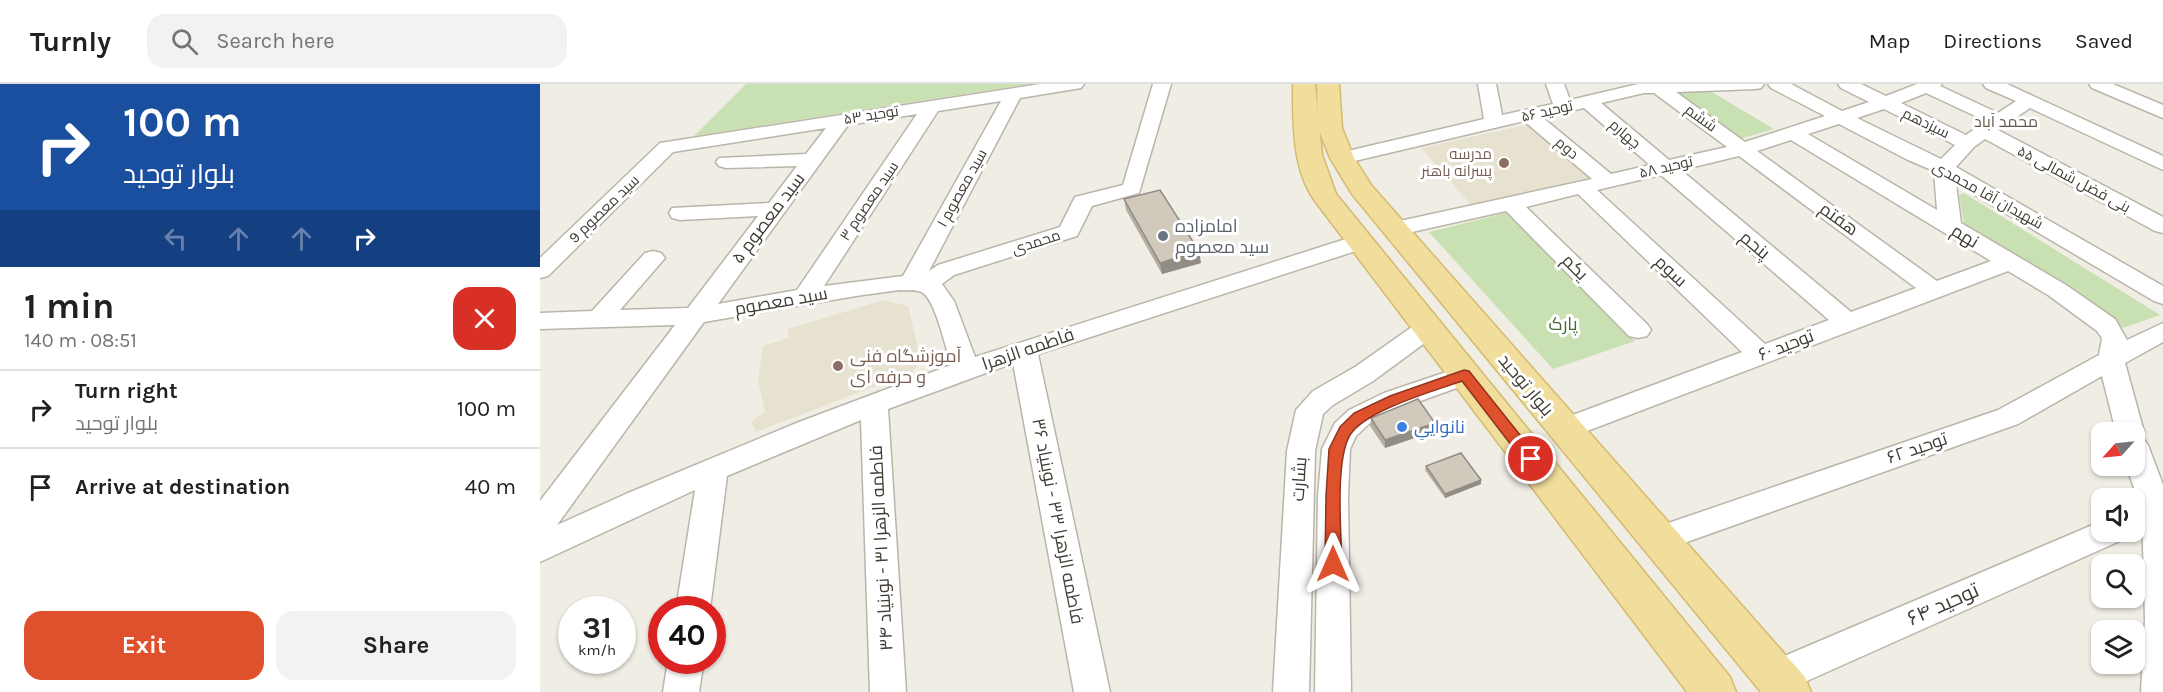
<!DOCTYPE html>
<html lang="en">
<head>
<meta charset="utf-8">
<style>
  :root { --surface:#fff; --page:#f2f2f2; --text:#202124; --muted:#757577; --line:#e0e0e0; --accent:#df502d }
  body { margin:0; font-family:Karla,Cairo,sans-serif; background:var(--page); color:var(--text); height:100vh; display:flex; flex-direction:column; font-size:22px; white-space:nowrap }
  * { box-sizing:border-box; margin:0 }
  p { font-size:20px; color:var(--muted) }
  .icon { flex:none; width:33px; height:33px; fill:none; stroke:currentColor; stroke-width:2; stroke-linecap:round; stroke-linejoin:round }
  .map { position:relative; flex:1; overflow:hidden }
  .details { display:flex; flex-direction:column; background:var(--surface); width:540px }
  .details>* { flex:none }
  .guide { background:#1a4fa0; color:#fff; overflow:hidden }
  .needle { width:39px; rotate:243deg }
  .fabs { position:absolute; left:1551px; top:338px; display:grid; gap:12px }
  .fabs a { display:grid; place-items:center; width:54px; height:54px; border-radius:12px; background:var(--surface); box-shadow:0 2px 4px #0004; font-size:30px }
  .speed { position:absolute; left:18px; top:512px; display:flex; gap:12px; font-size:30px; font-weight:700; text-align:center }
  .speed>* { display:grid; place-content:center; width:78px; height:78px; border-radius:50%; background:var(--surface); box-shadow:0 2px 4px #0004; line-height:1 }
  .speed small { font-size:15px; font-weight:400 }
  .speed .limit { border:9px solid #d22; background:#fff; color:#111 }
  .pin { position:absolute; display:grid; place-items:center; width:51px; height:51px; color:#fff; margin:-26px; border:3px solid #fff; border-radius:50%; box-shadow:0 2px 6px #0007 }
  .me { position:absolute; width:66px; margin:-33px; rotate:0deg; stroke-linejoin:round; filter:drop-shadow(0 0 4px #0008) }
  .turn { display:flex; align-items:center; gap:21px; height:126px; padding:0 24px; font-size:27px }
  .turn .icon { width:78px; height:78px; stroke-width:2.5 }
  .turn b { display:block; font-size:42px; line-height:51px }
  .lanes { display:flex; align-items:center; height:57px; padding:0 24px; background:#0003; justify-content:center; gap:30px; direction:ltr }
  .lanes .off { opacity:.35 }
  .round { display:grid; place-items:center; flex:none; width:63px; height:63px; border-radius:18px; background:var(--page) }
  .headline { display:flex; align-items:center; justify-content:space-between; height:102px; padding:0 24px }
  h1 { font-size:36px; font-weight:700; line-height:45px }
  .primary-button { display:flex; gap:12px; margin-top:auto; padding:12px 24px }
  .primary-button a { flex:1; height:69px; border-radius:18px; background:var(--accent); color:#fff; font-size:24px; font-weight:700; line-height:69px; text-align:center }
  .primary-button a+a { background:var(--page); color:var(--text) }
  ul { padding:0; list-style:none }
  li { display:flex; align-items:center; gap:18px; height:78px; padding:0 24px; border-top:2px solid var(--line) }
  li div { flex:1 }
  li b { display:block; font-size:22px }
  li em { font-style:normal }
  header { display:flex; align-items:center; gap:36px; box-sizing:border-box; height:84px; padding:0 30px; background:var(--surface); border-bottom:2px solid var(--line) }
  header strong { font-size:28px }
  nav { display:flex; gap:33px; margin-inline-start:auto; font-size:21px }
  .search { width:420px; height:54px; background:var(--page); display:flex; align-items:center; gap:15px; box-sizing:border-box; padding:0 21px; border-radius:18px; color:var(--muted); font-size:22px }
  main { display:flex; flex:1; min-height:0 }
  .map>svg:first-child { display:block }
</style>
</head>
<body>
<header>
<strong>Turnly</strong>
<div class="search"><svg class="icon" aria-label="search" viewBox="0 0 24 24"><circle cx="10" cy="10" r="6"/><path d="M15 15l6 6"/></svg>Search here</div>
<nav><a>Map</a><a>Directions</a><a>Saved</a></nav>
</header>
<main>
<section class="details">
<div class="guide">
<div class="turn"><svg class="icon" aria-label="right" viewBox="0 0 24 24"><path d="M7 20v-9h11M14 6l5 5-5 5"/></svg><div><b>100 m</b>بلوار توحید</div></div>
<div class="lanes"><svg class="icon off" aria-label="left" viewBox="0 0 24 24"><path d="M17 20v-9H6M10 6l-5 5 5 5"/></svg><svg class="icon off" aria-label="ahead" viewBox="0 0 24 24"><path d="M12 20V5M6 11l6-6 6 6"/></svg><svg class="icon off" aria-label="ahead" viewBox="0 0 24 24"><path d="M12 20V5M6 11l6-6 6 6"/></svg><svg class="icon" aria-label="right" viewBox="0 0 24 24"><path d="M7 20v-9h11M14 6l5 5-5 5"/></svg></div>
</div>
<div class="headline"><div><h1>1 min</h1><p>140 m · 08:51</p></div><a class="round" style="background:#d93025;color:#fff"><svg class="icon" aria-label="close" viewBox="0 0 24 24"><path d="M6 6l12 12M18 6L6 18"/></svg></a></div>
<ul>
<li><svg class="icon" aria-label="right" viewBox="0 0 24 24"><path d="M7 20v-9h11M14 6l5 5-5 5"/></svg><div><b>Turn right</b><p>بلوار توحید</p></div><em>100 m</em></li>
<li><svg class="icon" aria-label="arrive" viewBox="0 0 24 24"><path d="M6 21V4h12l-3 4 3 4H6"/></svg><div><b>Arrive at destination</b></div><em>40 m</em></li>
</ul>
<div class="primary-button"><a>Exit</a><a>Share</a></div>
</section>
<div class="map">
<svg width="1623" height="608" viewBox="0 0 1623 608">
  <rect width="100%" height="100%" fill="#f0ede5"/>
  <g fill="#e7e2d0">
    <polygon points="990,40 1052,93 931,121 881,64"/>
    <polygon points="344,216 368,222 381,277 372,288 216,348 211,338 225,328 218,297 223,262 248,254 248,245"/>
  </g>
  <g fill="#c9e0b2">
    <polygon points="206,0 490,0 154,52"/>
    <polygon points="1170,7 1234,45 1199,55 1130,8"/>
    <polygon points="1424,109 1620,231 1583,244 1425,144 1419,111"/>
    <polygon points="966,129 1095,257 1013,285 889,148"/>
  </g>
  <g fill="none" stroke-linecap="round" stroke-linejoin="round">
    <g stroke="#bab5a9" stroke-width="3">
      <g id="minor">
        <path d="M500,0H544L541,4L535,5L480,14L389,187L398,181L520,143L535,113L583,101L613,0H631L599,109L552,122L537,152L414,191L402,200L414,217L435,273L812,153L820,151L828,153L831,158L828,163L498,270L570,608H534L473,279L348,325L366,608H330L321,336L187,392L170,525H136L155,406L0,478V417L135,241L0,245V229L52,227L105,169L113,167L121,169L125,174L80,226L148,224L218,132L140,136L132,134L129,129L132,124L229,119L257,82L186,84L179,82L176,78L179,74L266,70L286,44L133,68L8,192L0,194V174L120,59ZM461,17L363,192L284,202L398,27ZM377,30L257,206L178,220L308,41ZM359,206C366,207 377,205 383,209C396,218 406,265 411,281L259,338L88,409L17,441L164,238L316,212Z"/>
        <path d="M938,0H956L962,31L1013,20L1006,0H1024L1030,16L1098,0H1224L1221,4L1215,5L1136,8L1205,58L1285,32L1231,4L1228,0H1251L1302,27L1329,18L1301,4L1298,0H1321L1346,12L1377,0H1402L1400,2L1458,29L1476,17L1446,4L1443,0H1467L1623,72V86L1490,24L1458,46L1623,133V149L1615,147L1445,55L1434,63L1416,83L1623,202V220L1614,217L1416,100L1421,139L1526,201L1575,235L1587,256L1623,239V258L1585,279L1604,348L1602,353L1608,361L1623,401V608H1601L1605,535L1602,427L1586,381H1594V348H1576L1562,292L1478,340L1119,468L1108,464L1103,455L1108,446L1458,326L1559,271L1562,254L1557,247L1508,211L1468,187L1034,352L1024,355L1014,352L1010,345L1014,338L1202,268L1038,110L986,123L1107,240L1111,246L1107,252L1098,254L1089,252L966,127L854,152L846,150L843,145L846,140L1052,95L984,37L802,80L795,78L792,74L795,70L944,35ZM1104,9H1114L1187,63L1129,76L1061,19ZM1386,9L1446,37L1426,51L1361,19ZM1044,24L1110,81L1071,90L1002,33ZM1344,25L1415,61L1401,75L1317,34ZM1299,40L1368,76L1394,87L1397,126L1268,50ZM1251,56L1451,177L1397,197L1217,67ZM1199,72L1376,204L1311,228L1141,86ZM1121,91L1289,236L1225,260L1057,106Z"/>
        <polygon points="1549,0 1573,0 1623,21 1623,34 1552,4"/>
        <polygon points="888,236 897,238 901,244 897,250 833,297 793,321 783,330 775,367 769,608 733,608 747,367 756,326 773,307 815,283 879,238"/>
        <polygon points="924,282 933,284 937,291 933,298 864,323 829,340 816,352 810,365 808,413 811,608 775,608 778,413 782,365 795,339 809,326 844,309"/>
        <polygon points="1562,437 1562,447 1587,447 1582,456 1249,605 1240,608 1223,605 1218,593 1223,581"/>
        <polygon points="128,576 164,576 159,608 123,608"/>
      </g>
    </g>
    <g stroke="#d4ba6f" stroke-width="3">
      <g id="major">
        <path d="M753,0H775L782,71L796,110L1190,593L1196,608H1147L775,117C752,85 753,38 753,0Z"/>
        <polygon points="777,0 799,0 802,44 814,74 831,101 1265,593 1271,608 1221,608 812,110 790,74 778,44"/>
      </g>
    </g>
    <use href="#minor" fill="#fff" fill-rule="evenodd"/>
    <use href="#major" fill="#f1dd9c" fill-rule="evenodd"/>
  </g>
  <g fill="#b3ada2">
    <polygon points="584,115 661,179 622,190 586,126"/>
    <polygon points="831,334 895,347 845,364 830,342"/>
    <polygon points="886,382 941,400 905,414 885,386"/>
  </g>
  <g fill="#928d84">
    <polygon points="659,167 661,179 622,190 620,179"/>
    <polygon points="895,339 895,347 845,364 845,356"/>
    <polygon points="941,396 941,400 905,414 905,410"/>
  </g>
  <g fill="#d0c9bc" stroke="#928d84" stroke-width="1.5">
    <polygon points="620,106 659,167 620,179 584,115"/>
    <polygon points="878,315 895,339 845,356 831,334"/>
    <polygon points="921,369 941,396 905,410 886,382"/>
  </g>
  <path fill="#df502d" stroke="#91341d" stroke-width="1.5" d="M924,286L929,287L996,371L998,375L996,379H985L922,297C894,307 826,326 810,351C795,376 801,448 802,480L799,484L793,486L788,484L785,480L786,412L789,365L800,343L814,329L850,312Z"/>
  <g fill="#8d6e63" stroke="#fff" stroke-width="2">
    <circle cx="964" cy="79" r="6"/>
    <circle cx="298" cy="282" r="6"/>
  </g>
  <circle fill="#6b7280" stroke="#fff" stroke-width="2" cx="623" cy="152" r="6"/>
  <circle fill="#3f7fe0" stroke="#fff" stroke-width="2" cx="862" cy="343" r="6"/>
  <g text-anchor="middle" dominant-baseline="central" stroke-width="6" stroke-linejoin="round" paint-order="stroke">
    <g font-size="15" fill="#413d35" stroke="#fff">
      <text transform="translate(1007 27) rotate(-13)">توحید ۵۶</text>
      <text transform="translate(331 31) rotate(-9)">توحید ۵۳</text>
      <text transform="translate(1161 34) rotate(36)">ششم</text>
      <text transform="translate(1386 39) rotate(26)">سیزدهم</text>
      <text transform="translate(1085 50) rotate(41)">چهارم</text>
      <text transform="translate(1027 64) rotate(40)">دوم</text>
      <text transform="translate(1126 83) rotate(-13)">توحید ۵۸</text>
      <text transform="translate(1534 95) rotate(28)">بنی فضل شمالی ۵۵</text>
      <text transform="translate(422 104) rotate(-61)">سید معصوم ۱</text>
      <text transform="translate(1448 111) rotate(29)">شهیدان آقا محمدی</text>
      <text transform="translate(329 117) rotate(-56)">سید معصوم ۳</text>
      <text transform="translate(64 125) rotate(-44)">سید معصوم 9</text>
      <text transform="translate(496 158) rotate(-18)">محمدی</text>
    </g>
    <g font-size="15" fill="#785e54" stroke="#fff" text-anchor="end">
      <text x="952" y="70">مدرسه<tspan x="952" dy="17">پسرانه باهنر</tspan></text>
    </g>
    <g font-size="16" fill="#635b4e" stroke="#fff">
      <text x="1466" y="37">محمد آباد</text>
    </g>
    <g font-size="18" fill="#413d35" stroke="#fff">
      <text transform="translate(228 134) rotate(-53)">سید معصوم ۵</text>
      <text transform="translate(1299 135) rotate(36)">هفتم</text>
      <text transform="translate(1425 152) rotate(31)">نهم</text>
      <text transform="translate(1215 161) rotate(40)">پنجم</text>
      <text transform="translate(1035 183) rotate(45)">یکم</text>
      <text transform="translate(1131 187) rotate(43)">سوم</text>
      <text transform="translate(241 217) rotate(-10)">سید معصوم</text>
      <text transform="translate(1246 261) rotate(-21)">توحید ۶۰</text>
      <text transform="translate(488 265) rotate(-19)">فاطمه الزهرا</text>
      <text transform="translate(986 301) rotate(50)">بلوار توحید</text>
      <text transform="translate(1377 364) rotate(-19)">توحید ۶۲</text>
      <text transform="translate(759 395) rotate(-86)">بشارت</text>
      <text transform="translate(518 437) rotate(79)">فاطمه الزهرا ۳۳ - نوبنیاد ۳۶</text>
      <text transform="translate(341 464) rotate(-93)">فاطمه الزهرا ۳۱ - نوبنیاد ۳۴</text>
    </g>
    <g font-size="18" fill="#5b616d" stroke="#fff" text-anchor="start">
      <text x="635" y="142">امامزاده<tspan x="635" dy="21">سید معصوم</tspan></text>
    </g>
    <g font-size="18" fill="#446b30" stroke="#fff">
      <text x="1023" y="240">پارک</text>
    </g>
    <g font-size="18" fill="#785e54" stroke="#fff" text-anchor="start">
      <text x="310" y="272">آموزشگاه فنی<tspan x="310" dy="21">و حرفه ای</tspan></text>
    </g>
    <g font-size="18" fill="#366cbe" stroke="#fff" text-anchor="start">
      <text x="874" y="343">نانواییِ</text>
    </g>
    <g font-size="21" fill="#413d35" stroke="#fff">
      <text transform="translate(1403 520) rotate(-24)">توحید ۶۴</text>
    </g>
  </g>
</svg>
<div class="fabs">
<a><svg class="needle" viewBox="-14 -14 28 28"><path d="M0-13l5 13h-10z" fill="#e53935"/><path d="M0 13l5-13h-10z" fill="#757577"/></svg></a>
<a><svg class="icon" aria-label="sound" viewBox="0 0 24 24"><path d="M4 9h4l5-4v14l-5-4H4zM17 9q2 3 0 6"/></svg></a>
<a><svg class="icon" aria-label="search" viewBox="0 0 24 24"><circle cx="10" cy="10" r="6"/><path d="M15 15l6 6"/></svg></a>
<a><svg class="icon" aria-label="layers" viewBox="0 0 24 24"><path d="M12 4l9 5-9 5-9-5zM3 14l9 5 9-5"/></svg></a>
</div>
<div class="speed"><div>31<small>km/h</small></div><div class="limit">40</div></div>
<div class="pin" style="left:991px;top:375px;background:#d93025"><svg class="icon" aria-label="arrive" viewBox="0 0 24 24"><path d="M6 21V4h12l-3 4 3 4H6"/></svg></div>
<svg class="me" style="left:793px;top:480px" viewBox="-20 -20 40 40"><path d="M0-17L14 15 0 8-14 15z" fill="#df502d" stroke="#fff" stroke-width="4"/></svg>
</div>
</main>
</body>
</html>
